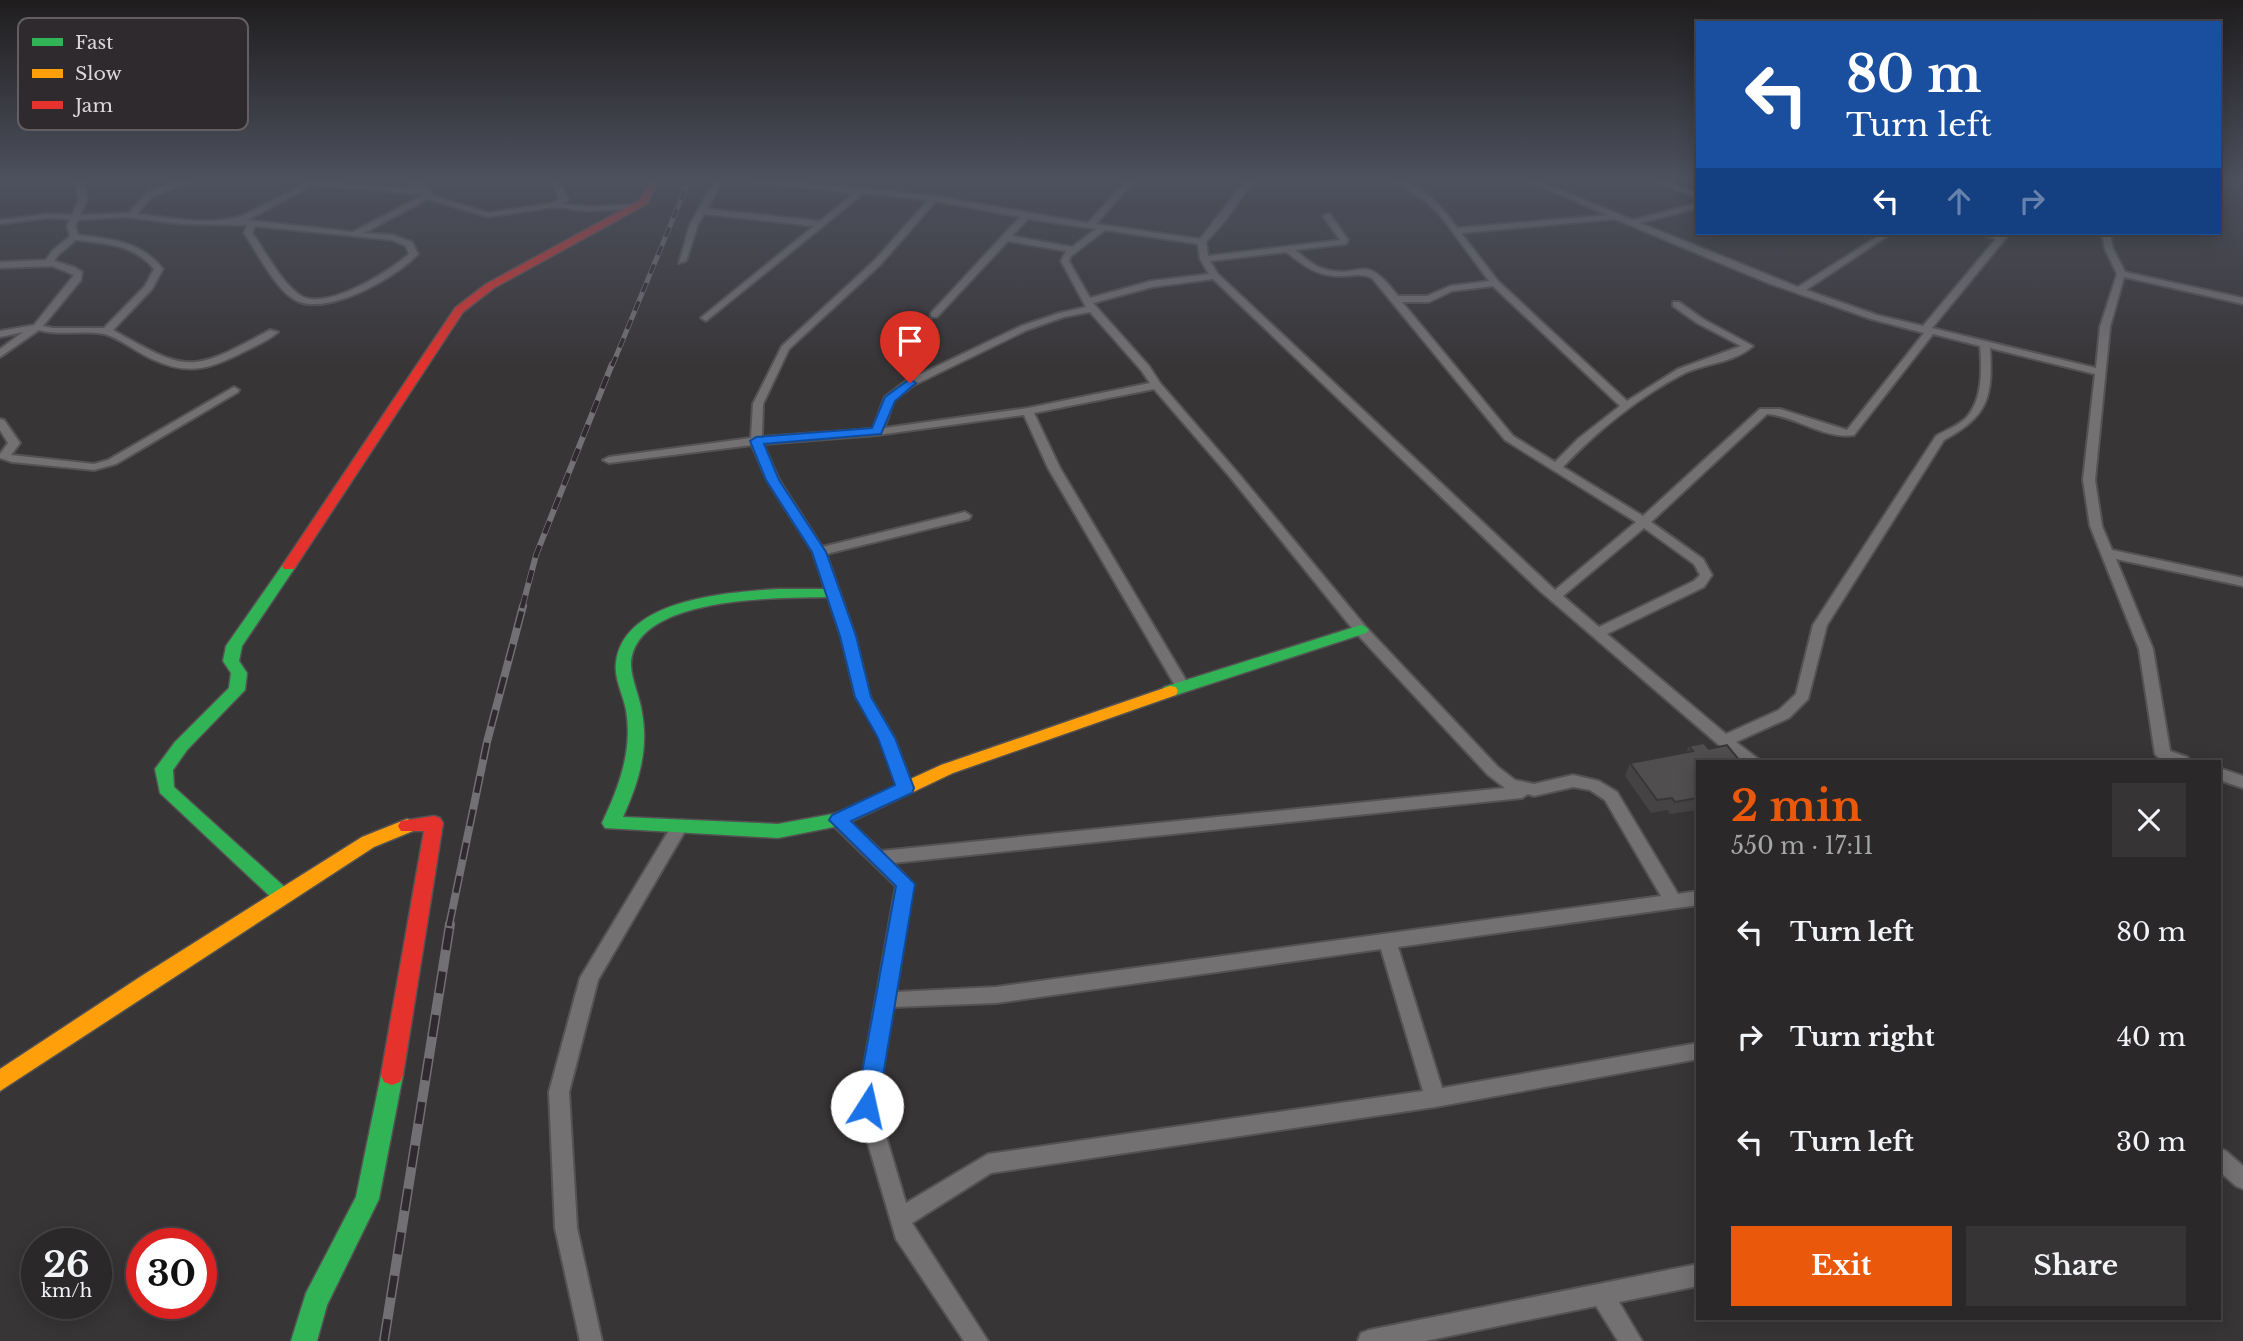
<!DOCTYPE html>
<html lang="en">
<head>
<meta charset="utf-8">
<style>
  :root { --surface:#2a2829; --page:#363435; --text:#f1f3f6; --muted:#a5a6a8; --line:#464446; --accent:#ea580c }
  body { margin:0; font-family:"Libre Baskerville",serif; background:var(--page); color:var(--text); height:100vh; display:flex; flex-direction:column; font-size:26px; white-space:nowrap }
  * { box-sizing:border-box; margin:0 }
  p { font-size:23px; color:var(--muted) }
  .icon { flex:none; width:38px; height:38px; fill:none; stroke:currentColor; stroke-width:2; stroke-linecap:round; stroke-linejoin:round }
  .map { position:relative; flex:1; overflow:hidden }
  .details { position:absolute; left:1696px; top:760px; width:525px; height:560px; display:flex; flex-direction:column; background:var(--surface); border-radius:0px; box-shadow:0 4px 18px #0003,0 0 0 2px var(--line) }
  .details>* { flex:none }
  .guide { position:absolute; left:1696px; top:21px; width:525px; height:214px; border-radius:0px; box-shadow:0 4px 18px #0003,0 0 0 2px var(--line); background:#1a4fa0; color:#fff; overflow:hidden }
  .speed { position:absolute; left:21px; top:1228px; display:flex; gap:14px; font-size:35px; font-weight:700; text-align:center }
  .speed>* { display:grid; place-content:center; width:91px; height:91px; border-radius:50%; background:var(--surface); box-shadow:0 4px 18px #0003,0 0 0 2px var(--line); line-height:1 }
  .speed small { font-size:18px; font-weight:400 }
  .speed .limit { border:10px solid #d22; background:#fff; color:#111 }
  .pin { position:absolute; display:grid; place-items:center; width:60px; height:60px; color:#fff; margin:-72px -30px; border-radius:50% 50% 50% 0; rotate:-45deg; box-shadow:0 0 7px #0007 }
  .pin .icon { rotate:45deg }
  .me { position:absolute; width:77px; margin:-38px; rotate:10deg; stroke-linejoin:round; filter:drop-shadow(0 0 5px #0008) }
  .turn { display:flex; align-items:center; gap:24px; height:147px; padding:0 35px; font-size:32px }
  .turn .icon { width:91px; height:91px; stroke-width:2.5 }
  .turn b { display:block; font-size:49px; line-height:60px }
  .lanes { display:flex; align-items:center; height:66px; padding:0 35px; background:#0003; justify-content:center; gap:35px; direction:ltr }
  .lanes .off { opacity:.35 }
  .round { display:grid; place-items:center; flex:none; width:74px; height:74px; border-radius:0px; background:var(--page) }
  .headline { display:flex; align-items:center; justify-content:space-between; height:119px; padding:0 35px }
  h1 { font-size:42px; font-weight:800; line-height:52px; color:var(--accent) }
  .cta { display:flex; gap:14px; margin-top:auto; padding:14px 35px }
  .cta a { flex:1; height:80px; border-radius:0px; background:var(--accent); color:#fff; font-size:28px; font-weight:800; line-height:80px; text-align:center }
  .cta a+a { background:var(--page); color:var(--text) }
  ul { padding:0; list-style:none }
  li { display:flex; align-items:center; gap:21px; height:105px; padding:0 35px }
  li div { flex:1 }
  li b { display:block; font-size:26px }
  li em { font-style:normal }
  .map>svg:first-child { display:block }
</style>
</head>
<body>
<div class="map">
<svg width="2243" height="1341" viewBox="0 0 2243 1341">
  <rect width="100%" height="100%" fill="#383537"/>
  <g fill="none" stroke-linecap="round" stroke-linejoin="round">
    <g stroke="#545253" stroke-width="4">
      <g id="street">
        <path d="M74,180H82L87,200L80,215L129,213L146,193L182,180H192L152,197L137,214C171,218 209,226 242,216L311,181L416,189L403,180H412L430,190L431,195L488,213L553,203L560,199L551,180H559L568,200L563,204L590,207L638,204L642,206L638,208L590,211L555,207L488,217L428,199L364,233L393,235L412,242L418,254C397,277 323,320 292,298C274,286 257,252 244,233L247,225L182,224L125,217L78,220L75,226L78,235C111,239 141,241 163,269L152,289L113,330C190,374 192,372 270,330L278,332C269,340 256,346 245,351C211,369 188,376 152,359C138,353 118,337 104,334C82,330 60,336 39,330L0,357V349L23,332L0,337V331L34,325L74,275L52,266L0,268V262L46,260L52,251L70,236L67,226L70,219L48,218L0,224V220L48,214L72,215L79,200ZM312,185L423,194V195L353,232L248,220ZM255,226L392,240L406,246L409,254C390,271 323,314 298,294C279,279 266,252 252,233ZM76,240C106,244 134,244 154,269L145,286L104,328H53L43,326L81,280L82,272L74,267L54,261L58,255Z"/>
        <path d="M715,180H723L707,209L820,221L855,193L752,182L748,180H772L934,196L1088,223L1127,180H1135L1096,224L1200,239L1246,180H1254L1225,221L1206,242L1208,256L1340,240L1323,216L1327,214H1330L1348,240L1346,244L1295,250C1304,257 1313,266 1324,269C1363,280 1363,250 1398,296H1427L1450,286L1489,281L1440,215L1425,201L1393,180C1418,180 1445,209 1457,228L1607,215L1526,180H1536L1633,220L1698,203V208L1640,223L1798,287L1883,233H1892L1806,290L1877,315L1923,326L1996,239L1978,233L2000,235L2002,233H2010L1932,328L2096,368L2100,327L2117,274L2105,249L2102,233H2110L2113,249L2125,272L2243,298V304L2124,277L2110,327L2095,480L2102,526L2112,550L2243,578V586L2116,559L2153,649L2170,751L2187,757L2190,761C2178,762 2163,764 2155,754L2139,649L2090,526L2083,480L2095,374L1990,348C1993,398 1988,416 1944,440L1827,625L1808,699L1789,718L1736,742L1761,761H1743L1719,745L1540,591L1213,279L1152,287L1093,303L1149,366L1160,383L1238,473L1366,627L1498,767L1515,780L1534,784L1573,775L1599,781L1617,792L1678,894L1698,891V905L1398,947L1442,1088L1698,1043V1059L1435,1107L991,1173L912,1223L988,1341H964L896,1239L857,1106L896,886L832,824L830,820L832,816H844L881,851L1505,788L1488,775L1356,633L1230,477L1154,389L1034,413L1060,468L1190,687L1183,692L1176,687L1048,468L1024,415L877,435L763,444L779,480L822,547L965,512L971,516L969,519L826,554L855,636L870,697L894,738L913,788L910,792H900L880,738L856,697L841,636L813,552L767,480L752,445L609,463L603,460L609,457L751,438L753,404L782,346L875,260L928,200L864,193L706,321L701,318L703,316L814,226L704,214L698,224L686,261L679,263L690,224ZM936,201L1020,217L931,313V317H937L1008,241L1066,251L1061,261L1086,307L1059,313L1021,326L906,381L885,397L873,429L762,437L763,404L789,349L881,264ZM1028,219L1090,228L1096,229L1072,247L1012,236ZM1615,219L1768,283L1871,319L1924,333L1847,430L1780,409H1760L1643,516L1563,467C1597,431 1639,397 1683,374C1705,363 1734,363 1753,346L1703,319L1679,302H1673V306L1697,323L1741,346L1678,369L1627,401L1498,281L1461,233ZM1105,230L1198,244L1200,259L1209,274L1151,281L1090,298L1069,261L1071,256ZM1286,252C1302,264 1316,276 1338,276C1350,277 1360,272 1372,278L1505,440L1636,522L1555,590L1218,274L1210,261ZM1493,286L1620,406L1579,438L1555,462L1513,436L1402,302H1429L1452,291ZM1090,312L1141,370L1150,383L1028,408L884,428L894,400L914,385L1027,330L1064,317ZM1933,334L1980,346C1982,369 1983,400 1966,418C1958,426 1946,430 1936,436L1813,625L1796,694L1779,710L1726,734L1607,634L1704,587L1712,575L1703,559L1651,522L1767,414C1796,416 1825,440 1854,435ZM1644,528L1694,564L1700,575L1694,581L1599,627L1563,596ZM1573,787L1590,790L1605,800L1661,896L996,987L896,992L913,884L893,863L1522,798L1528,794L1534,796ZM1381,949L1423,1091L988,1154L906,1203L877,1106L893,1007L996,1003Z"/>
        <polygon points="1651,180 1661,180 1698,193 1698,198"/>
        <polygon points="234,387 239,390 238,392 116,464 94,470 12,462 0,458 0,454 8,443 0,430 0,419 4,420 20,443 11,455 94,464 108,460"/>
        <polygon points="2219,768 2243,776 2243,788 2219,780"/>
        <polygon points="680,820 686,822 688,826 598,980 569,1092 577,1228 602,1341 580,1341 555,1228 549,1092 580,978 674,822"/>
        <polygon points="2219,1148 2226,1151 2243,1166 2243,1189 2236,1186 2219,1171"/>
        <polygon points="1698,1264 1698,1286 1619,1302 1642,1341 1618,1341 1596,1306 1425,1341 1358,1341 1361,1333 1369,1330"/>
      </g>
    </g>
    <g stroke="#545253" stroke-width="3">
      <g id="fast">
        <polygon points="289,562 296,566 242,646 239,661 247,673 245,690 187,750 173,770 174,787 289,891 292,896 289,901 282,904 275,901 160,793 155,769 175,742 229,688 231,673 223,661 226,646 284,563"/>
        <path d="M779,589H833L840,593L833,597C786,598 631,594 631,666C632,682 640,697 642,713C649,750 638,784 623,817L778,824L838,813L844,815L847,820L844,825L778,838L605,828L602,823C619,787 633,750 626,710C623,694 614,679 616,663C623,598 731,592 779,589Z"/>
        <polygon points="1361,625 1366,627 1369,630 1366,633 1176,695 1164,695 1162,691 1164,687"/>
        <polygon points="392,1065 400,1068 403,1075 379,1199 327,1305 317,1341 291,1341 306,1293 356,1197 381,1075 384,1068"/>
      </g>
    </g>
    <g stroke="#545253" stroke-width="3">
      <g id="slow">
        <polygon points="1170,686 1176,687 1178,691 1176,695 953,773 844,825 832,825 829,820 832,815 941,765"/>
        <polygon points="407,819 413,821 416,826 413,831 374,847 0,1091 0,1069 143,975 362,837"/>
      </g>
    </g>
    <g stroke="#545253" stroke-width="3">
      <g id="jam">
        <polygon points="651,180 659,180 647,204 494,288 463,312 294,569 284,569 282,566 455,308 486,284 640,200"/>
        <polygon points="434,816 440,818 443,823 403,1075 400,1082 392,1085 384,1082 381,1075 424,831 401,831 398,826 401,821"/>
      </g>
    </g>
    <use href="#street" fill="#747173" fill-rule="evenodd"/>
    <use href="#fast" fill="#30b455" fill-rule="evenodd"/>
    <use href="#slow" fill="#ff9f0a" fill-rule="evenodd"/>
    <use href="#jam" fill="#e5322d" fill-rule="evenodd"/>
    <g stroke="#727072" stroke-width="5">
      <polyline id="rail-far3" points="612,366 689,180"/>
    </g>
    <g stroke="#727072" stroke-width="6">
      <polyline id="rail-far2" points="522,608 536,555 612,364"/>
    </g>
    <g stroke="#727072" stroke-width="8">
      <polyline id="rail-far1" points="449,926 487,742 523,606"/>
    </g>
    <g stroke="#727072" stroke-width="10">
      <polyline id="rail" points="384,1341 450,924"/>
    </g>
    <use href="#rail-far3" stroke="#2f2a2e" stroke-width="3.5" stroke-dasharray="10" stroke-linecap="butt"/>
    <use href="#rail-far2" stroke="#2f2a2e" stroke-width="4.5" stroke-dasharray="13" stroke-linecap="butt"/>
    <use href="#rail-far1" stroke="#2f2a2e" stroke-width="5" stroke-dasharray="17" stroke-linecap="butt"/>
    <use href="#rail" stroke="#2f2a2e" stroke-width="7" stroke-dasharray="22" stroke-linecap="butt"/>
  </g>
  <polygon fill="#454344" points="1704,743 1698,761 1698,810 1670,814 1667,810 1651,813 1625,776 1630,763 1686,752 1689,746"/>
  <polygon fill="#504e4f" stroke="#383737" stroke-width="2" points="1704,743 1709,749 1727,745 1740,761 1698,761 1698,798 1675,802 1672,798 1657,800 1630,763 1693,751 1689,746"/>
  <linearGradient id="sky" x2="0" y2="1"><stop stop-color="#1f1d1e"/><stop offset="0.49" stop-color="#4d515e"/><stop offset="1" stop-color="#4d515e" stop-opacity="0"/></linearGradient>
  <rect width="2243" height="367" fill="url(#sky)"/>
  <polygon fill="#1a73e8" stroke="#114b97" stroke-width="2" points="910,379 916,383 895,401 881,434 764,444 779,480 826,552 856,636 871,697 895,738 914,788 912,793 851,821 915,884 878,1106 875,1113 867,1116 859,1113 856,1106 896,886 829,820 832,815 895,785 878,738 855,697 840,636 812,552 766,480 750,441 756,437 872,428 885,397"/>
  <rect x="18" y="18" width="230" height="112" rx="10" fill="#2f2a2e" stroke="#635e62" stroke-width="2"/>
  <rect x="32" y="38" width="31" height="8" fill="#30b455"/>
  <rect x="32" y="69" width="31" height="9" fill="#ff9f0a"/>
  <rect x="32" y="101" width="31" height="8" fill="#e5322d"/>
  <g font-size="19" fill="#dbd8da">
    <text x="75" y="49">Fast</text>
    <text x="75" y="80">Slow</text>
    <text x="75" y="112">Jam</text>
  </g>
</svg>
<div class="speed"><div>26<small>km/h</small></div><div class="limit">30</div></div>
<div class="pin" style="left:910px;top:383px;background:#d93025"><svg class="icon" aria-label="arrive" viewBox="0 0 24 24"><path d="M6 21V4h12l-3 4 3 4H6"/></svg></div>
<svg class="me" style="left:867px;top:1106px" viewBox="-20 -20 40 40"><circle r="19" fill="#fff"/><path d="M0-13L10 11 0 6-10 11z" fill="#1a73e8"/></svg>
<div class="guide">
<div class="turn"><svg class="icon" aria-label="left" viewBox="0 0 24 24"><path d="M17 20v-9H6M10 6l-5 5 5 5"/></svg><div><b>80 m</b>Turn left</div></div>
<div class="lanes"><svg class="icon" aria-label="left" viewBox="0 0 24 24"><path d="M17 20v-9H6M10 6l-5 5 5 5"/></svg><svg class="icon off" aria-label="ahead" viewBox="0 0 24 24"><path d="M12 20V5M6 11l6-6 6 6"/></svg><svg class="icon off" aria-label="right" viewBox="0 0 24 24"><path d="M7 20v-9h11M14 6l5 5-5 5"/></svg></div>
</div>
<section class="details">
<div class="headline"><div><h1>2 min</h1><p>550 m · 17:11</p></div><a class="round"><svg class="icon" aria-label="close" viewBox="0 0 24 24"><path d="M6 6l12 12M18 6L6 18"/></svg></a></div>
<ul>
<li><svg class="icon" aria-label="left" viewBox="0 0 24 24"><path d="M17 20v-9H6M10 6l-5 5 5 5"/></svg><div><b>Turn left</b></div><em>80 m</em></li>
<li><svg class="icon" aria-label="right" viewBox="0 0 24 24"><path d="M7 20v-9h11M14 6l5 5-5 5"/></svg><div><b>Turn right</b></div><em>40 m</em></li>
<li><svg class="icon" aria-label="left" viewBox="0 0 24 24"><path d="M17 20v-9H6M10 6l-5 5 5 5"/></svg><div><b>Turn left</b></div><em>30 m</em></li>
</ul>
<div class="cta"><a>Exit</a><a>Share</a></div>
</section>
</div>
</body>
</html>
